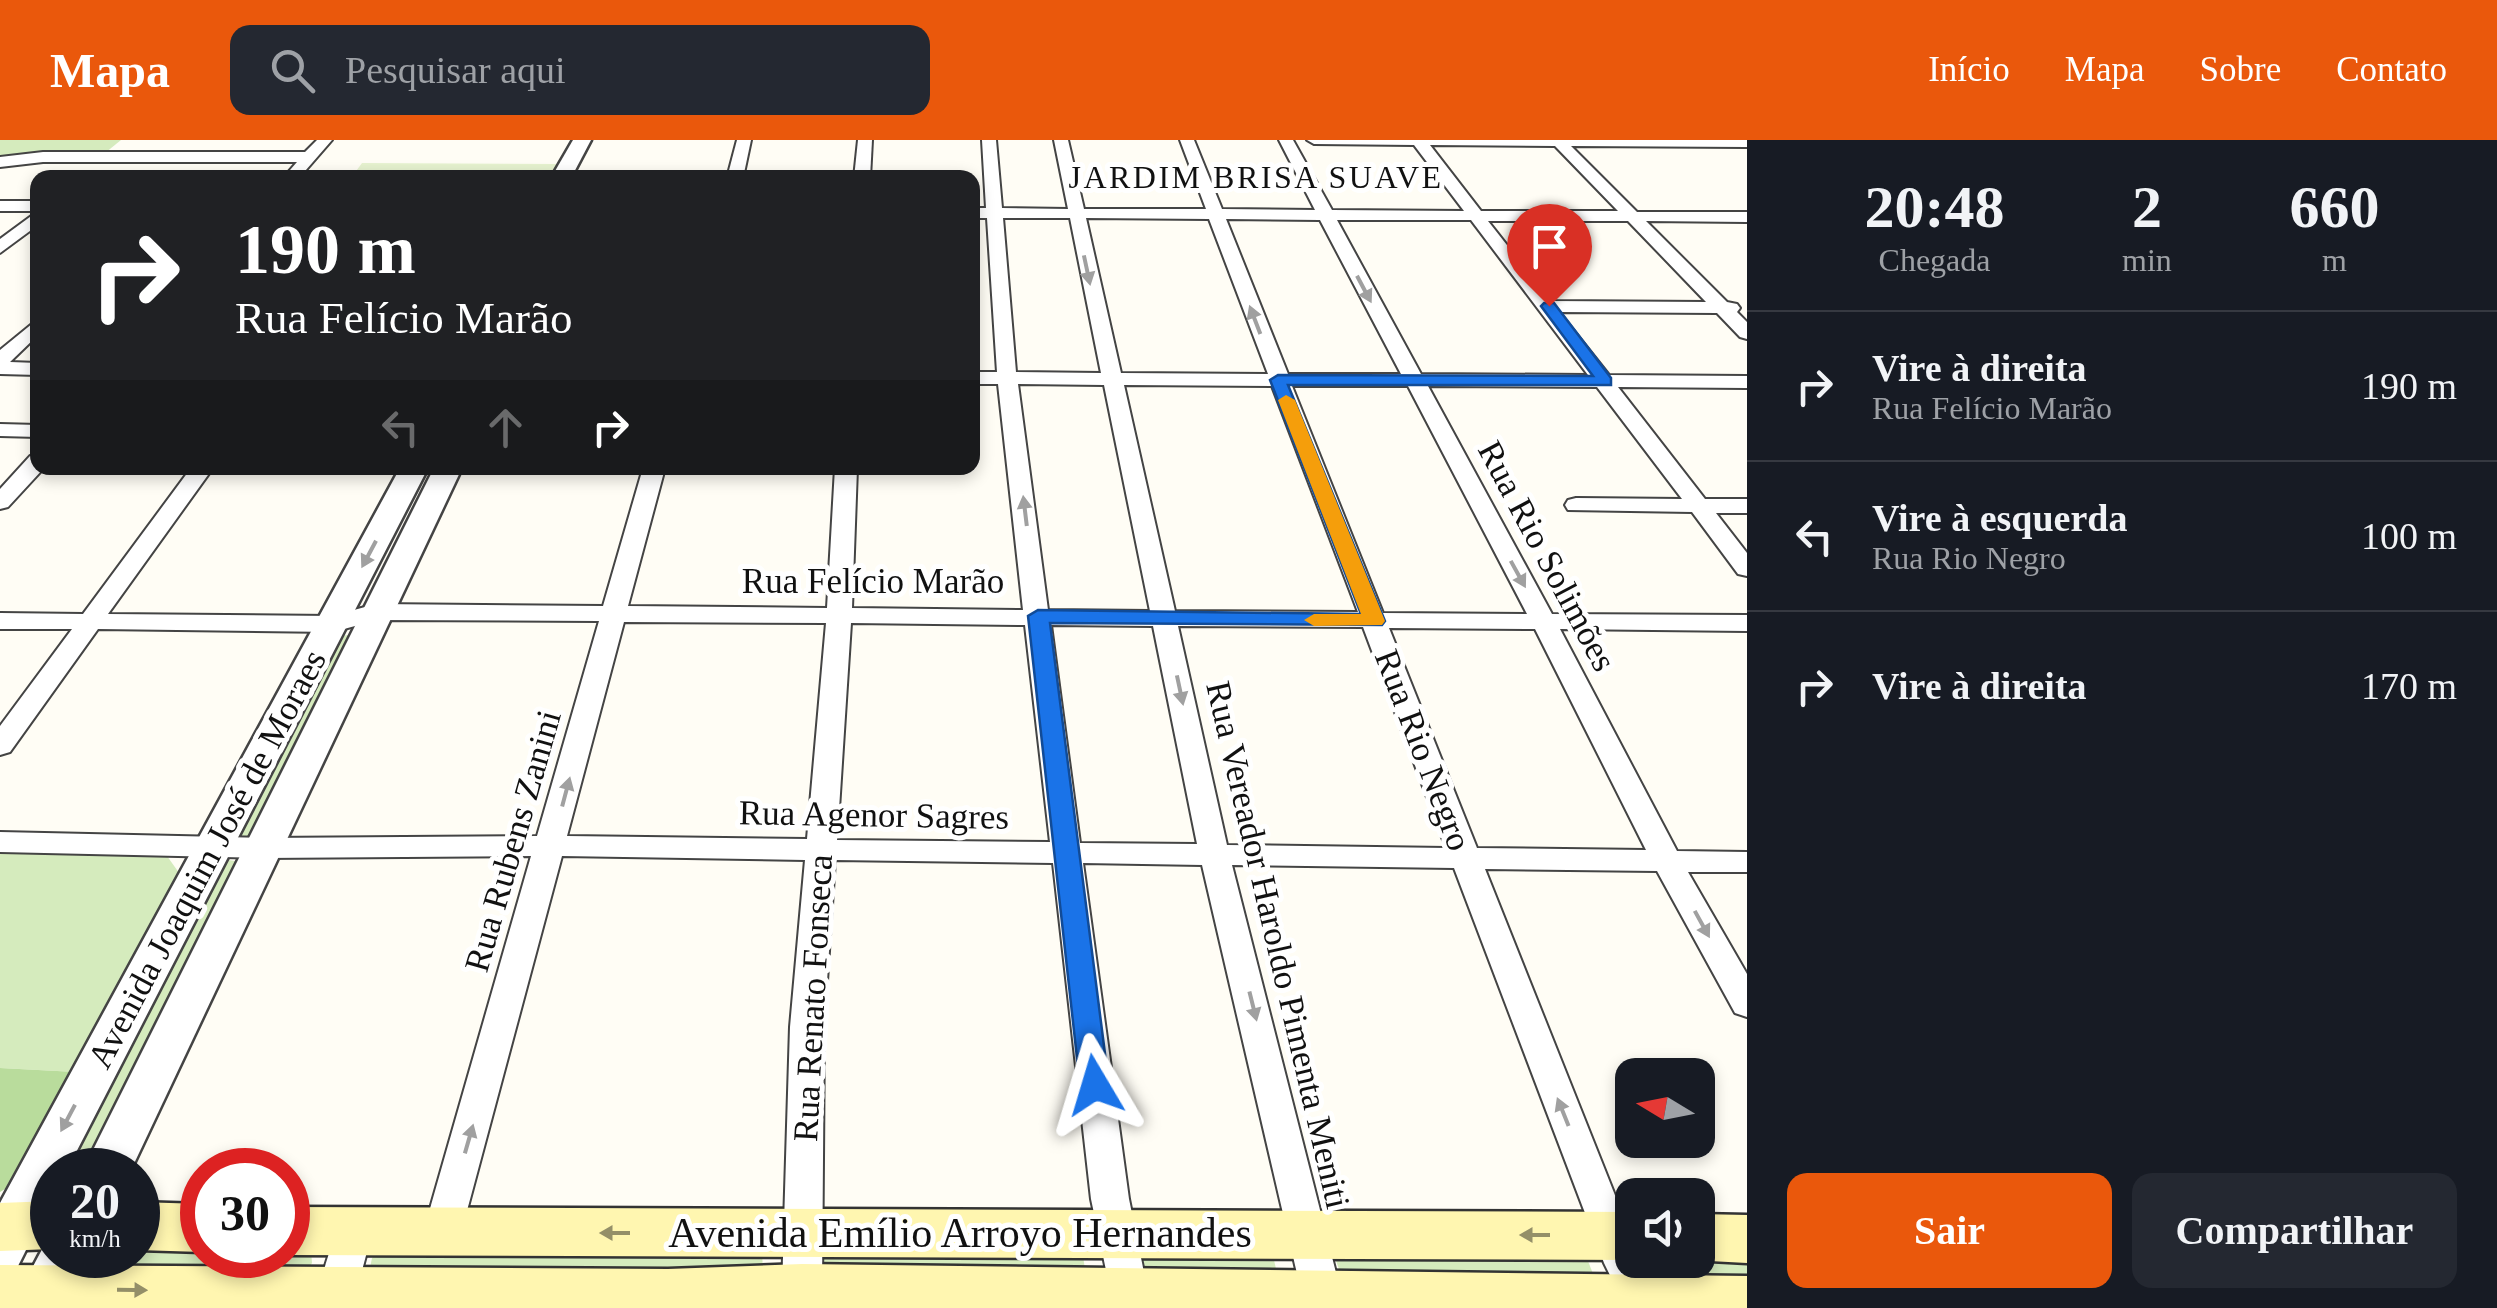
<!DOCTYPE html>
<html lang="pt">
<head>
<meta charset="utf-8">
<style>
  :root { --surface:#171b24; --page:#242831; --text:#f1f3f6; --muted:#9ea1a6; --line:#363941; --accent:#ea580c }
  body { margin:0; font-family:Georgia,serif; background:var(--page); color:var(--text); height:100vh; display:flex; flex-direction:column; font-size:38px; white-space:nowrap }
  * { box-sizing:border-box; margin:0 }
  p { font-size:32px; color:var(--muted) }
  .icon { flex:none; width:55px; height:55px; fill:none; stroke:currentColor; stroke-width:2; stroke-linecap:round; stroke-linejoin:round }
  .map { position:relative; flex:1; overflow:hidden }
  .drawer { display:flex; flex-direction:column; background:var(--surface); width:750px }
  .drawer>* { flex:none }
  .hud { position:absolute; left:30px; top:30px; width:950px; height:305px; border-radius:20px; box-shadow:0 5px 15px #0003; background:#202124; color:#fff; overflow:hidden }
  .needle { width:65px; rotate:280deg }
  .tools { position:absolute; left:1615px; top:918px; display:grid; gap:20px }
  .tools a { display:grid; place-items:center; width:100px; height:100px; border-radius:20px; background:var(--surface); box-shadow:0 5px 15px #0003; font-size:50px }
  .speed { position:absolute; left:30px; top:1008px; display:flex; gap:20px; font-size:50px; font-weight:700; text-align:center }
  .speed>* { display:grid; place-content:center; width:130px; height:130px; border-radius:50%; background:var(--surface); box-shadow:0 5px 15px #0003; line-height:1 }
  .speed small { font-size:25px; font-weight:400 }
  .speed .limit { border:15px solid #d22; background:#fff; color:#111 }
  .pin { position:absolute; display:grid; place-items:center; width:85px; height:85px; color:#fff; margin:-102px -42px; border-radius:50% 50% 50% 0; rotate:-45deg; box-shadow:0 0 10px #0007 }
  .pin .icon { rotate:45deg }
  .me { position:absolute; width:110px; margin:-55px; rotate:353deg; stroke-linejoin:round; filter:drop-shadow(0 0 8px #0008) }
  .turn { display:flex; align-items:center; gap:35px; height:210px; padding:0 40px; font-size:45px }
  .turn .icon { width:130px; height:130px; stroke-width:2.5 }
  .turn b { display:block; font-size:70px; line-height:85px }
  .lanes { display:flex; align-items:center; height:95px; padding:0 40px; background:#0003; justify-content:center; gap:50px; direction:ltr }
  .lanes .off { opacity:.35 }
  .eta { display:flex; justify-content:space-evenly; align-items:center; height:170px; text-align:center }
  .eta b { font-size:60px; font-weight:800; line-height:70px }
  .button { display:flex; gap:20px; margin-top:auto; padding:20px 40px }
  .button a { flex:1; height:115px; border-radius:20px; background:var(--accent); color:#fff; font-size:40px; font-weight:800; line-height:115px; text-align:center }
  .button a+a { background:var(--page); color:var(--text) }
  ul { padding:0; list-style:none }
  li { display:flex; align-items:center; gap:30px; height:150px; padding:0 40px; border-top:2px solid var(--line) }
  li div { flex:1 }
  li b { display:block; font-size:38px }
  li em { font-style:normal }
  header { display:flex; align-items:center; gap:60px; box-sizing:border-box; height:140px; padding:0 50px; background:var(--accent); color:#fff }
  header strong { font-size:48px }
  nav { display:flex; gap:55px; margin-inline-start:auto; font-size:35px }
  .search { width:700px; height:90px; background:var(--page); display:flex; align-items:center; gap:25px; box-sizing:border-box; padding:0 35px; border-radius:20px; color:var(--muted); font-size:38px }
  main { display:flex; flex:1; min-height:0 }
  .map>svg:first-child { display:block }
</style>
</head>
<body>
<header>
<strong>Mapa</strong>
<div class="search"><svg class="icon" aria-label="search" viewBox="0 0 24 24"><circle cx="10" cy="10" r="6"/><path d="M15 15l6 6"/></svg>Pesquisar aqui</div>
<nav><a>Início</a><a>Mapa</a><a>Sobre</a><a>Contato</a></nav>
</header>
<main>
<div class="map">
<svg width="1747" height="1168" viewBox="0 0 1747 1168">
  <rect width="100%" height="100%" fill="#fffdf5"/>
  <g fill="#d5ebbd">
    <polygon points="0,0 121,0 105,13 0,20"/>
    <polygon points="348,495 352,497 258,695 241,704 234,694 336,497"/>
    <polygon points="0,712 167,716 182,737 76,932 0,928"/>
    <polygon points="223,719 240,722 95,1030 61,1030"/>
    <polygon points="138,1103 202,1104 202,1115 288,1115 288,1104 299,1104 311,1110 312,1123 307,1131 95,1143 78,1125 85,1115 138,1115"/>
    <polygon points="1570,1106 1588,1121 1595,1139 1340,1132 1334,1115"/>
    <polygon points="388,1107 762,1112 763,1130 369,1133 372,1118"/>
    <polygon points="1140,1109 1273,1116 1277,1133 1134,1133"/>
    <polygon points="1082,1110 1085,1129 822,1134 823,1115"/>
    <polygon points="1747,1111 1747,1146 1657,1139 1650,1120 1698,1120 1698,1112"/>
  </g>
  <polygon fill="#b9dc9c" points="0,928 76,932 17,1042 0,1052"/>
  <polygon fill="#e6f2cf" points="362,23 562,24 554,37 351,38"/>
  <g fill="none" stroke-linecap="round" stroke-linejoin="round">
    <g stroke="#444" stroke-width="4">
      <g id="minor">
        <polygon points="317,0 332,0 299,38 283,38 297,22 43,22 0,27 0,17 43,12 305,12"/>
        <polygon points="737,0 751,0 743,38 727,38"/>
        <polygon points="858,0 872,0 870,38 854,38"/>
        <path d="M982,0H996L1002,68L1068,69L1054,0H1068L1084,69H1206L1180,0H1194L1222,69L1315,70L1279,0H1293L1332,70L1464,71L1414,5L1314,4L1307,0H1747V7L1571,6L1637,72H1747V82L1646,81L1727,162L1737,164L1740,168L1737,172L1747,182V199L1740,197L1717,173L1559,172L1609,235L1747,236V248L1618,247L1705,359H1747V373H1716L1747,413V436L1738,434L1692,372L1568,370L1565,365L1568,360L1576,358L1682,359L1597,247L1428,246L1552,474L1747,475V491L1560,489L1677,711L1747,712V732H1688L1747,834V877L1735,873L1657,731L1485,729L1632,1098V1120H1643L1667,1168H1626L1604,1123L1454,728L1232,725L1345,1168H1305L1202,725L1083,723L1129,1059L1149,1157L1144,1168H1114L1091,1059L1053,723L835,720L824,887L822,1150L816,1163L802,1168L788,1163L782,1150L790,887L805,720L562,716L461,1093L456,1105L442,1110L428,1105L423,1093L531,716L263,718L0,712V692L263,698L537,696L599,481L377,480L333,492L98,489L10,612L0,615V586L72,489H0V473L83,474L191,328H213L108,474L332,476L376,464L603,466L643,328H665L628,466L827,468L835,328H857L852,468L1023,470L998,244H972V232H997L987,78H972V68H986ZM1430,5L1555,6L1618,71H1481ZM1003,78H1070L1101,233L1016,232ZM1086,78L1209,79L1268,234L1121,233ZM1226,79L1320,80L1401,234H1288ZM1337,80H1471L1588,235L1421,234ZM1488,81H1628L1706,162L1551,161ZM1018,244L1104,245L1150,471L1048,470ZM1124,245L1272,246L1358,472L1175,471ZM1292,246H1408L1527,474L1383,473ZM624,482L826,483L807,699L567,696ZM851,483L1025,485L1050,702L837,700ZM1051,485L1153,486L1197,704L1080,703ZM1178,486L1363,487L1446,708L1227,705ZM1389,488L1535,489L1646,710L1477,708Z"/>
        <rect x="0" y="61" width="38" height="10"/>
        <polygon points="38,71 38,85 0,113 0,99"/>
        <polygon points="38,179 38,195 10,222 38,223 38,235 0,234 0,210"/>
        <polygon points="0,284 38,285 38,297 0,296"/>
        <polygon points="38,315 38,328 44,328 8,367 0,369 0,349 30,316"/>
        <polygon points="353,1076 367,1081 372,1093 352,1168 312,1168 339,1081"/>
      </g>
    </g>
    <g stroke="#444" stroke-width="5">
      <g id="tertiary">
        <polygon points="573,0 591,0 571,38 551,38"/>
        <polygon points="400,328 428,328 67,1030 52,1030 52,1058 18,1126 0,1133 0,1063"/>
        <polygon points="434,328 462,328 131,1030 83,1030"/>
        <polygon points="52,1098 52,1115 90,1115 64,1165 28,1165 21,1149 47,1100"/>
      </g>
    </g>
    <g stroke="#333" stroke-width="5">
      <g id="secondary">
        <polygon points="52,1061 52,1109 0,1111 0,1063"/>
        <polygon points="138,1062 202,1064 202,1112 138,1110"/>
        <polygon points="288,1067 1632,1072 1633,1120 288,1115"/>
        <polygon points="1698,1074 1747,1075 1747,1123 1691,1120 1698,1120"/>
        <polygon points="802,1124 1747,1136 1747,1168 0,1168 0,1125 668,1129"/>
      </g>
    </g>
    <use href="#minor" fill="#fff" fill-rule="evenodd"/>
    <use href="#tertiary" fill="#fff" fill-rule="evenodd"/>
    <use href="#secondary" fill="#fff6b0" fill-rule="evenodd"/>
  </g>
  <defs><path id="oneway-solid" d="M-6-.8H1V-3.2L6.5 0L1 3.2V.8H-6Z" transform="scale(2.5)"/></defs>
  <g fill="#a0a0a0">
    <use href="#oneway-solid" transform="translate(1087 130) rotate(78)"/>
    <use href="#oneway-solid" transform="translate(1364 149) rotate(62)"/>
    <use href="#oneway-solid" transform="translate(1255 180) rotate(-111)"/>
    <use href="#oneway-solid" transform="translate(1025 371) rotate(-97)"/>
    <use href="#oneway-solid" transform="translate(369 414) rotate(118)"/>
    <use href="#oneway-solid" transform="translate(1518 434) rotate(61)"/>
    <use href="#oneway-solid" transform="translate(1180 550) rotate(78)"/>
    <use href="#oneway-solid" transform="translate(566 652) rotate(-75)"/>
    <use href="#oneway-solid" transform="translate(1702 784) rotate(61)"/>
    <use href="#oneway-solid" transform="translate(1253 866) rotate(76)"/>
    <use href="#oneway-solid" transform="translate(1563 972) rotate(-112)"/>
    <use href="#oneway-solid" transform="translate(68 978) rotate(118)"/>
    <use href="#oneway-solid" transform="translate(469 999) rotate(-74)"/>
  </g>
  <g fill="#948f68">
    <use href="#oneway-solid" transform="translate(615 1093) rotate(180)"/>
    <use href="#oneway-solid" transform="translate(1535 1095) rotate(-180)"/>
    <use href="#oneway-solid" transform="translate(132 1150) rotate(1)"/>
  </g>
  <polygon fill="#1a73e8" stroke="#114b97" stroke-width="2.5" points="1544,163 1554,163 1611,238 1611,245 1288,245 1385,481 1382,485 1050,483 1109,945 1105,953 1095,956 1084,953 1080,945 1028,476 1038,470 1361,474 1270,240 1278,235 1593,236 1541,166"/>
  <polygon fill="#f59e0b" points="1286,255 1295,260 1385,481 1382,485 1314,486 1304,480 1314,474 1361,474 1278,260"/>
  <g text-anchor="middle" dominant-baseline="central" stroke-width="10" stroke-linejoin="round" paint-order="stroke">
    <g font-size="32" letter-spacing="2.5" fill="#111" stroke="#fff">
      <text x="1256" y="37">JARDIM BRISA SUAVE</text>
    </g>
    <g font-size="35" fill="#111" stroke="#fff">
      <text transform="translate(1547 416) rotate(62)">Rua Rio Solimões</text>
      <text x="873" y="441">Rua Felício Marão</text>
      <text transform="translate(1423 610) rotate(69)">Rua Rio Negro</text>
      <text transform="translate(874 675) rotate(1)">Rua Agenor Sagres</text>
      <text transform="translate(513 701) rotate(-74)">Rua Rubens Zanini</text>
      <text transform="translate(207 719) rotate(-62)">Avenida Joaquim José de Moraes</text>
      <text transform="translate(1278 805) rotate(77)">Rua Vereador Haroldo Pimenta Meniti</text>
      <text transform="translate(813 858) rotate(-87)">Rua Renato Fonseca</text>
    </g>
    <g font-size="42" fill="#111" stroke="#fff">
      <text x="960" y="1093">Avenida Emílio Arroyo Hernandes</text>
    </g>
  </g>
</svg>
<div class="tools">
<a><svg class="needle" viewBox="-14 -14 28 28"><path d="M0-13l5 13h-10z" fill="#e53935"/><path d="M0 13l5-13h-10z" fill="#9ea1a6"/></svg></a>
<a><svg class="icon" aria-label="sound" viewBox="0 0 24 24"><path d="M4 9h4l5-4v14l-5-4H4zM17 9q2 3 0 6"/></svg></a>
</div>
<div class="speed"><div>20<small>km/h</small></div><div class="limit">30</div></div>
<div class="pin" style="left:1549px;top:166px;background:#d93025"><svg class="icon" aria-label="arrive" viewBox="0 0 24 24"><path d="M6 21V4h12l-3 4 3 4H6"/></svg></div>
<svg class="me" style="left:1095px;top:945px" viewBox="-20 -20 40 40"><path d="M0-17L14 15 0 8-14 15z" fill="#1a73e8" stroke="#fff" stroke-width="4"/></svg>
<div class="hud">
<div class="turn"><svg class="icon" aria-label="right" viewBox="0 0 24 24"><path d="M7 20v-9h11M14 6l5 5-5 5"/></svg><div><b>190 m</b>Rua Felício Marão</div></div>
<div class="lanes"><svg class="icon off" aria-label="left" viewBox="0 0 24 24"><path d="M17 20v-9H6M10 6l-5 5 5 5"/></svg><svg class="icon off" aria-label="ahead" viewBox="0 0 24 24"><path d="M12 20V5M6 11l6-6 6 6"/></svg><svg class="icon" aria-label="right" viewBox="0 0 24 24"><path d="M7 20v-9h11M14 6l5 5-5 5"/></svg></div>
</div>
</div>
<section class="drawer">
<div class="eta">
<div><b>20:48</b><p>Chegada</p></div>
<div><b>2</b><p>min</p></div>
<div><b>660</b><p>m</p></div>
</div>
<ul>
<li><svg class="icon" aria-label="right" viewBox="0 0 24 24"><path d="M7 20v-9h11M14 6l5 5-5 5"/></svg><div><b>Vire à direita</b><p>Rua Felício Marão</p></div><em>190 m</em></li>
<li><svg class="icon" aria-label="left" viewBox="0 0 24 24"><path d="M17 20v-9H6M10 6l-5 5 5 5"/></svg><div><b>Vire à esquerda</b><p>Rua Rio Negro</p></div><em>100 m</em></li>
<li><svg class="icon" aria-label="right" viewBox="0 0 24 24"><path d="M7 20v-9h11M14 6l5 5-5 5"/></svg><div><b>Vire à direita</b></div><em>170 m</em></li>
</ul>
<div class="button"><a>Sair</a><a>Compartilhar</a></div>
</section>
</main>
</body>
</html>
